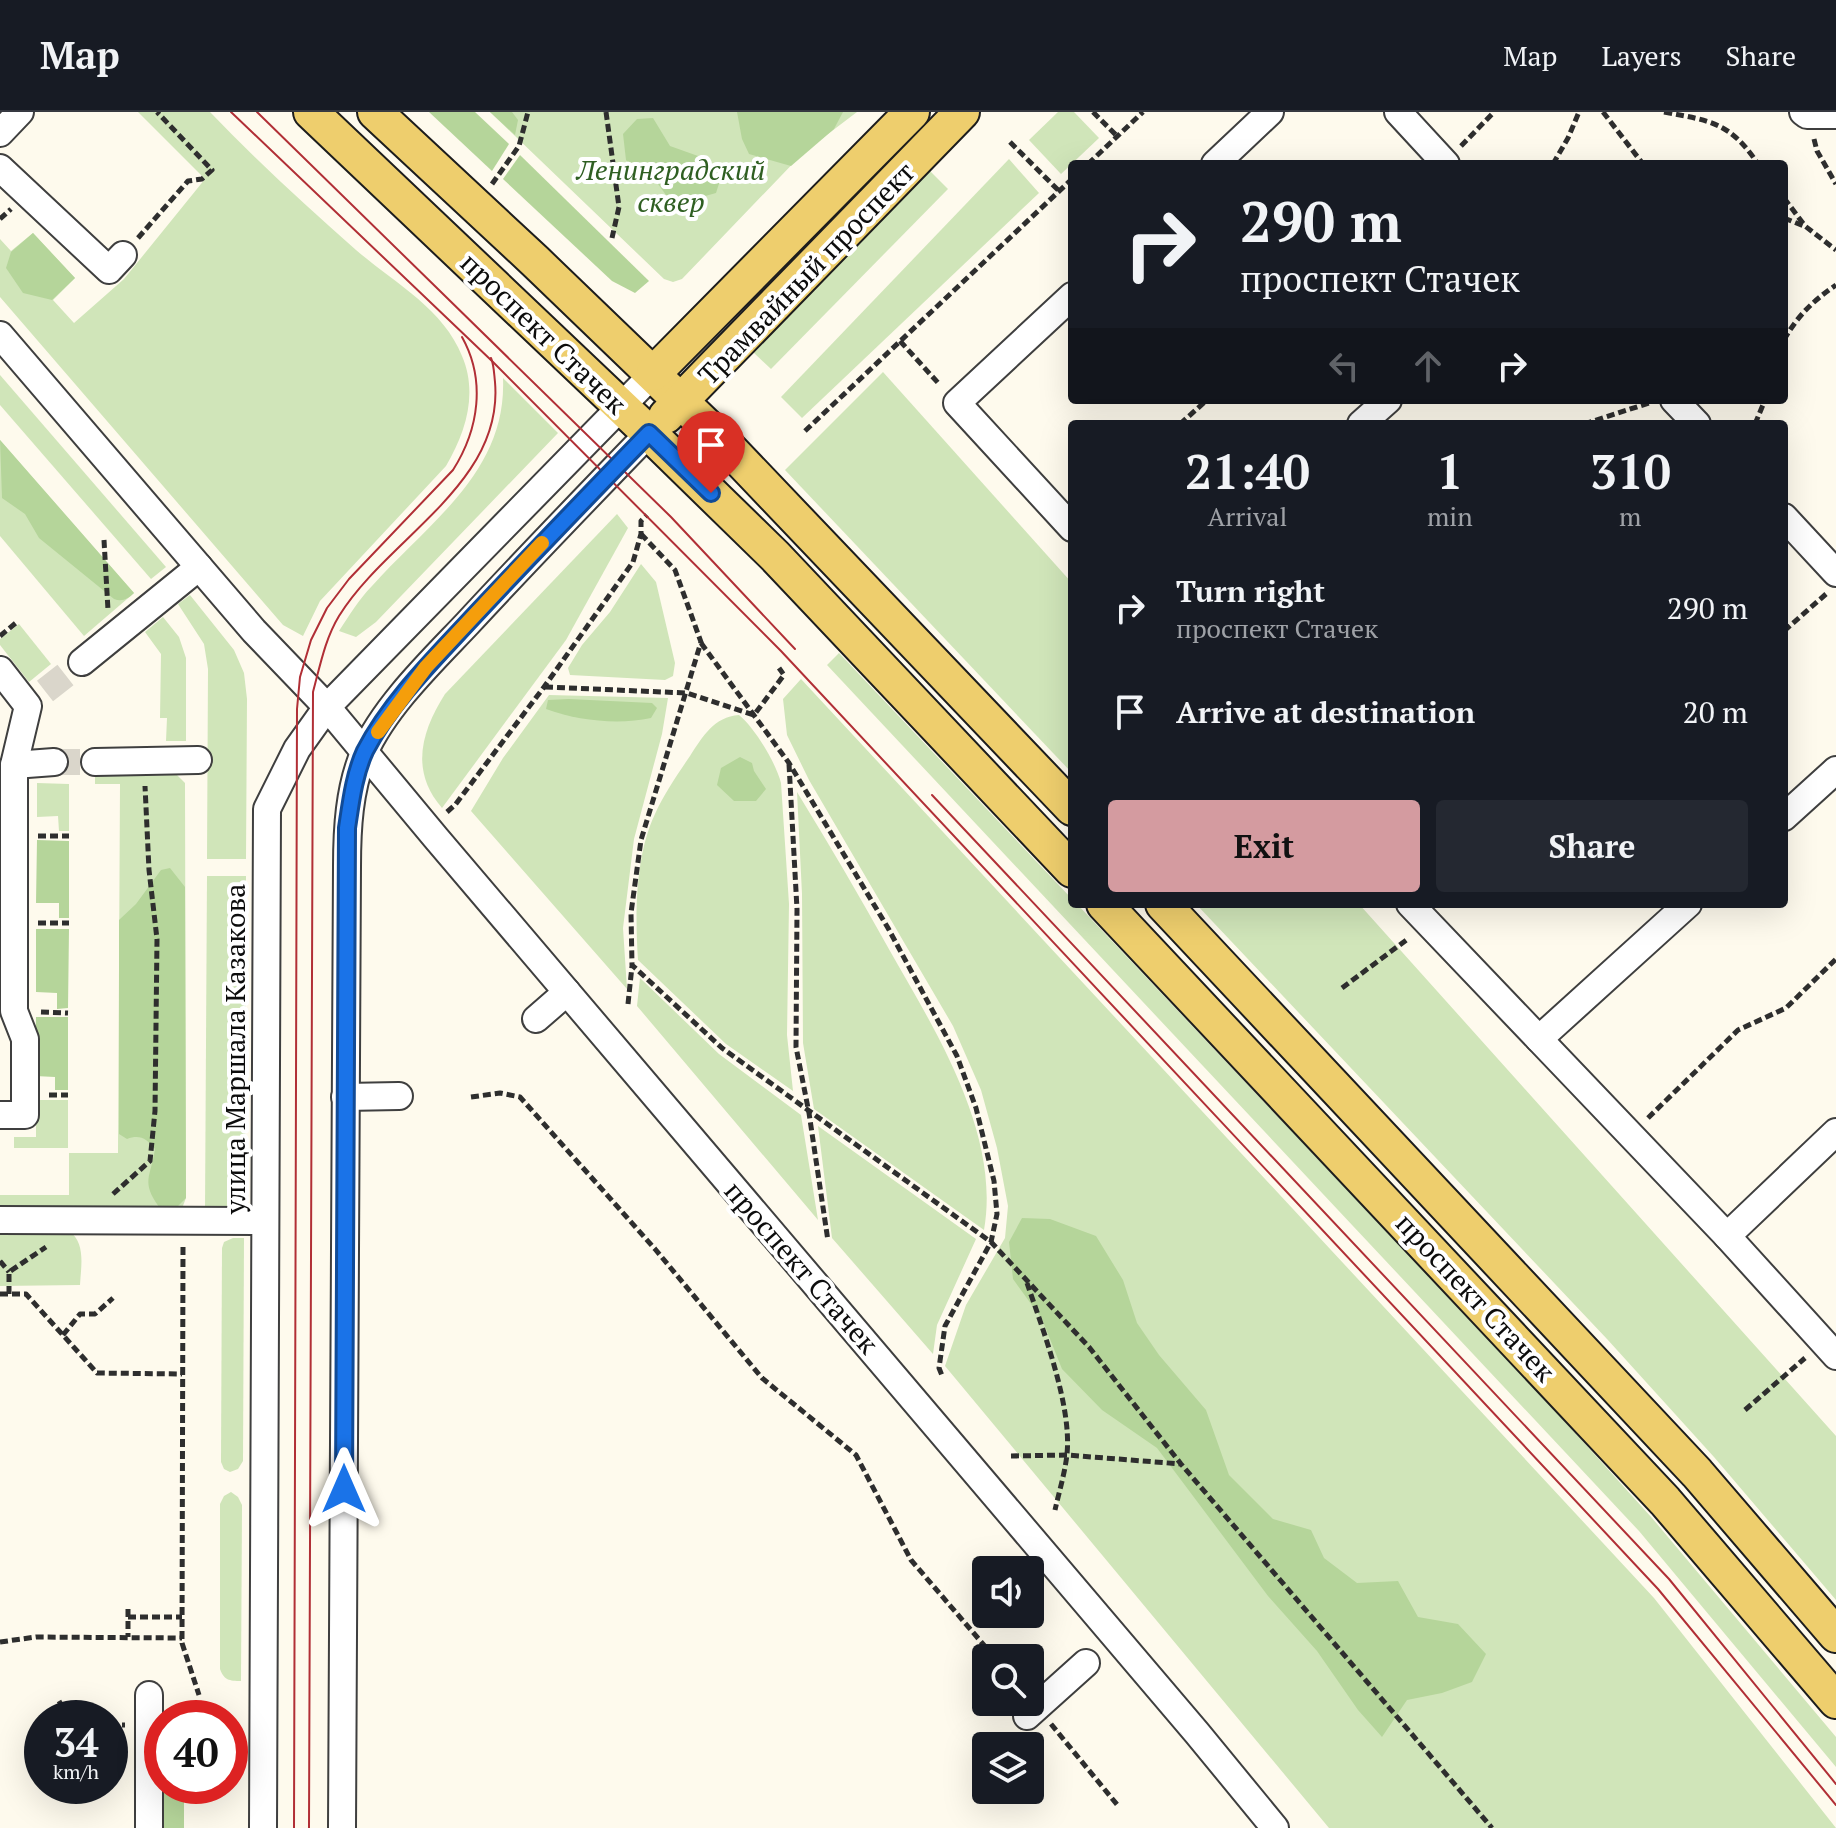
<!DOCTYPE html>
<html lang="en">
<head>
<meta charset="utf-8">
<style>
  :root { --surface:#171b24; --page:#242831; --text:#f1f3f6; --muted:#9ea1a6; --line:#363941; --accent:#d49ba0 }
  body { margin:0; font-family:"PT Serif",serif; background:var(--page); color:var(--text); height:100vh; display:flex; flex-direction:column; font-size:30px; white-space:nowrap }
  * { box-sizing:border-box; margin:0 }
  p { font-size:26px; color:var(--muted) }
  .icon { flex:none; width:44px; height:44px; fill:none; stroke:currentColor; stroke-width:2; stroke-linecap:round; stroke-linejoin:round }
  .map { position:relative; flex:1; overflow:hidden }
  .drawer { position:absolute; left:1068px; top:308px; width:720px; height:488px; display:flex; flex-direction:column; background:var(--surface); border-radius:8px; box-shadow:0 8px 32px #0002 }
  .drawer>* { flex:none }
  .hud { position:absolute; left:1068px; top:48px; width:720px; height:244px; border-radius:8px; box-shadow:0 8px 32px #0002; background:#171b24; color:var(--text); overflow:hidden }
  .fabs { position:absolute; left:972px; top:1444px; display:grid; gap:16px }
  .fabs a { display:grid; place-items:center; width:72px; height:72px; border-radius:8px; background:var(--surface); box-shadow:0 8px 32px #0002; font-size:40px }
  .speed { position:absolute; left:24px; top:1588px; display:flex; gap:16px; font-size:40px; font-weight:700; text-align:center }
  .speed>* { display:grid; place-content:center; width:104px; height:104px; border-radius:50%; background:var(--surface); box-shadow:0 8px 32px #0002; line-height:1 }
  .speed small { font-size:20px; font-weight:400 }
  .speed .limit { border:12px solid #d22; background:#fff; color:#111 }
  .pin { position:absolute; display:grid; place-items:center; width:68px; height:68px; color:#fff; margin:-82px -34px; border-radius:50% 50% 50% 0; rotate:-45deg; box-shadow:0 0 8px #0007 }
  .pin .icon { rotate:45deg }
  .me { position:absolute; width:88px; margin:-44px; rotate:0deg; stroke-linejoin:round; filter:drop-shadow(0 0 6px #0008) }
  .turn { display:flex; align-items:center; gap:28px; height:168px; padding:0 40px; font-size:36px }
  .turn .icon { width:104px; height:104px; stroke-width:2.5 }
  .turn b { display:block; font-size:56px; line-height:68px }
  .lanes { display:flex; align-items:center; height:76px; padding:0 40px; background:#0003; justify-content:center; gap:40px; direction:ltr }
  .lanes .off { opacity:.35 }
  .eta { display:flex; justify-content:space-evenly; align-items:center; height:136px; text-align:center }
  .eta b { font-size:48px; font-weight:700; line-height:56px }
  .button { display:flex; gap:16px; margin-top:auto; padding:16px 40px }
  .button a { flex:1; height:92px; border-radius:8px; background:var(--accent); color:#111; font-size:32px; font-weight:700; line-height:92px; text-align:center }
  .button a+a { background:var(--page); color:var(--text) }
  ul { padding:0; list-style:none }
  li { display:flex; align-items:center; gap:24px; height:104px; padding:0 40px }
  li div { flex:1 }
  li b { display:block; font-size:30px }
  li em { font-style:normal }
  header { display:flex; align-items:center; gap:48px; box-sizing:border-box; height:112px; padding:0 40px; background:var(--surface); border-bottom:2px solid var(--line) }
  header strong { font-size:38px }
  nav { display:flex; gap:44px; margin-inline-start:auto; font-size:28px }
  .map>svg:first-child { display:block }
</style>
</head>
<body>
<header>
<strong>Map</strong>
<nav><a>Map</a><a>Layers</a><a>Share</a></nav>
</header>
<div class="map">
<svg width="1836" height="1716" viewBox="0 0 1836 1716">
  <rect width="100%" height="100%" fill="#fefaed"/>
  <g fill="#d0e5b9">
    <path d="M138,0H210C256,48 306,94 356,138C393,170 443,196 462,244C478,281 466,320 446,354L320,489L303,524L283,513L0,185V127L11,139L33,121L75,166L53,188L74,211L124,167L205,67Z"/>
    <polygon points="490,0 857,0 803,41 682,167 673,170 664,167"/>
    <polygon points="1058,0 1074,0 1099,26 1061,62 1029,28"/>
    <polygon points="1009,47 1039,81 802,306 781,285"/>
    <polygon points="930,59 948,77 771,257 753,240"/>
    <polygon points="883,260 1072,471 1072,661 785,358"/>
    <polygon points="0,263 166,455 151,467 0,293"/>
    <path d="M503,266L558,321L376,510L356,525L339,519C349,504 359,487 372,474C429,410 507,360 503,266Z"/>
    <polygon points="0,328 134,481 84,524 0,424"/>
    <path d="M617,402L628,416L566,528L442,696C410,659 421,620 445,582Z"/>
    <polygon points="641,452 656,470 675,551 673,564 665,568 570,563 568,556 582,533 610,500"/>
    <polygon points="190,483 234,538 244,561 247,587 246,747 207,747 208,557 204,532 178,492"/>
    <polygon points="163,505 179,525 186,546 186,629 166,629 167,606 160,606 161,542 145,520"/>
    <polygon points="19,512 51,552 29,570 0,533 0,527"/>
    <polygon points="839,541 1072,787 1072,792 1077,792 1539,1281 1652,1406 1836,1625 1836,1655 1639,1419 827,553"/>
    <polygon points="801,567 1654,1486 1836,1716 1329,1716 945,1254 966,1193 1005,1126 1008,1094 997,1036 981,978 953,914 809,668 787,623 783,587"/>
    <polygon points="549,583 668,586 662,622 634,727 623,816 627,877 471,699 503,646"/>
    <path d="M739,603C755,616 776,651 781,671L789,792L787,923L793,979L726,932L638,848C635,803 635,744 655,702C664,682 677,663 690,644C703,624 714,605 739,603Z"/>
    <polygon points="177,663 185,671 186,1086 181,1099 0,1098 0,1083 69,1083 69,1041 118,1041 120,672 95,672 95,664"/>
    <polygon points="37,671 69,672 69,719 59,719 58,704 37,705"/>
    <path d="M797,680C829,732 860,785 890,839C935,918 1001,1022 984,1118L814,997L803,931L802,782Z"/>
    <polygon points="207,764 246,764 245,1094 234,1100 205,1099"/>
    <polygon points="1196,792 1359,792 1836,1324 1836,1488 1714,1345 1607,1227"/>
    <polygon points="640,866 719,942 801,1003 818,1108 637,894"/>
    <polygon points="36,988 68,988 68,1036 14,1036 14,1025 36,1025"/>
    <polygon points="818,1014 976,1127 937,1213 933,1242 832,1126"/>
    <path d="M0,1119H69C86,1131 81,1154 80,1173L0,1174Z"/>
    <polygon points="233,1126 244,1126 243,1349 238,1357 230,1360 224,1357 221,1350 222,1136 224,1130"/>
    <path d="M231,1380L238,1385L242,1393L241,1569C229,1569 224,1568 220,1557V1392L224,1384Z"/>
  </g>
  <g fill="#b5d59a">
    <polygon points="429,0 475,0 509,32 492,59"/>
    <polygon points="490,0 512,0 518,8 515,23"/>
    <polygon points="737,0 843,0 834,17 791,54 749,42 742,27"/>
    <polygon points="653,6 670,34 698,44 723,59 716,81 691,88 666,83 658,72 636,61 626,48 623,22 637,7"/>
    <polygon points="520,43 649,169 635,181 612,169 503,67"/>
    <polygon points="33,121 75,166 52,188 23,181 6,156 11,140"/>
    <path d="M0,328L134,481C128,487 122,490 114,487L39,426L25,402L2,386Z"/>
    <path d="M569,587L652,591L657,596L651,606C619,613 578,609 546,597L548,588Z"/>
    <polygon points="740,645 752,651 754,659 766,677 756,689 734,689 717,673 721,656"/>
    <polygon points="37,728 69,729 69,806 59,806 59,791 36,791"/>
    <path d="M170,756L185,775L186,1086L173,1099H162C140,1070 150,1068 155,1037C147,1027 140,1022 127,1027L119,1022V808L136,792L161,758Z"/>
    <polygon points="36,817 69,817 68,896 57,897 57,881 36,880"/>
    <polygon points="36,905 68,905 68,978 55,978 55,965 35,964"/>
    <polygon points="1022,1106 1050,1107 1096,1124 1123,1168 1137,1211 1159,1243 1206,1298 1229,1363 1273,1407 1311,1418 1324,1446 1357,1471 1398,1469 1418,1505 1458,1512 1486,1542 1472,1570 1442,1581 1407,1588 1382,1625 1358,1598 1317,1539 1268,1484 1157,1336 1102,1298 1062,1257 1042,1207 1013,1167 1009,1130"/>
    <polygon points="162,1674 184,1674 184,1716 158,1716"/>
  </g>
  <g fill="none" stroke-linecap="round" stroke-linejoin="round">
    <g stroke="#dad6cb" stroke-width="26" stroke-dasharray="26 13" stroke-linecap="butt">
      <polyline points="45,579 82,550"/>
      <polyline points="54,650 95,650"/>
    </g>
    <g stroke="#3f3f3f" stroke-width="30">
      <g id="minor">
        <polyline points="1398,0 1446,52"/>
        <polyline points="1803,0 1807,3 1836,3"/>
        <polyline points="0,21 20,0"/>
        <polyline points="1215,52 1270,0"/>
        <polyline points="0,56 109,158 123,143"/>
        <polyline points="1072,184 957,291 1072,416"/>
        <polyline points="0,223 254,519 327,595 436,726 1197,1621 1275,1716"/>
        <polyline points="1674,288 1697,312"/>
        <polyline points="1361,312 1388,288"/>
        <polyline points="1784,405 1836,461"/>
        <polyline points="82,550 199,455"/>
        <polyline points="0,558 28,594 14,653 14,899 25,927 25,1003 0,1003"/>
        <polyline points="95,650 198,648"/>
        <polyline points="14,653 54,650"/>
        <polyline points="1784,705 1836,658"/>
        <polyline points="1410,792 1727,1124 1836,1244"/>
        <polyline points="536,907 567,880"/>
        <polyline points="1539,927 1688,792"/>
        <polyline points="345,985 399,984"/>
        <polyline points="0,1108 265,1109"/>
        <polyline points="1727,1124 1836,1020"/>
        <polyline points="149,1583 149,1716"/>
        <polyline points="1027,1604 1086,1551"/>
        <polyline points="263,1716 267,697 297,637 327,595 654,261"/>
        <path d="M342,1716L347,755C347,717 349,677 364,641C385,594 432,549 467,512C527,447 588,384 649,321"/>
      </g>
    </g>
    <g stroke="#1d1d1d" stroke-width="38">
      <g id="major">
        <polyline points="311,0 649,321 775,444 1072,758"/>
        <polyline points="375,0 535,149 721,328 1072,696"/>
        <polyline points="654,261 912,0"/>
        <polyline points="666,304 962,0"/>
        <polyline points="1104,792 1665,1389 1836,1589"/>
        <polyline points="1163,792 1697,1361 1836,1523"/>
      </g>
    </g>
    <g stroke="#2e2e2e" stroke-width="5" stroke-dasharray="8 4" stroke-linecap="butt">
      <polyline points="606,0 619,95 612,126"/>
      <polyline points="1093,0 1117,24"/>
      <polyline points="1603,0 1643,52"/>
      <path d="M1664,0C1711,9 1730,10 1758,52"/>
      <polyline points="1814,27 1817,39 1836,72"/>
      <polyline points="1010,30 1059,79"/>
      <polyline points="1461,34 1494,0"/>
      <polyline points="1088,52 1143,0"/>
      <polyline points="1553,52 1568,26 1579,0"/>
      <polyline points="492,72 519,34 528,0"/>
      <polyline points="1784,86 1805,114 1836,138"/>
      <polyline points="1784,106 1804,114"/>
      <polyline points="0,107 11,97"/>
      <polyline points="138,126 188,69 202,67 212,58 157,0"/>
      <path d="M1784,228C1798,203 1813,189 1836,173"/>
      <polyline points="900,229 940,273"/>
      <polyline points="1180,312 1207,288"/>
      <polyline points="1584,312 1652,290"/>
      <polyline points="1755,312 1765,288"/>
      <polyline points="805,319 1072,67"/>
      <polyline points="641,422 675,458 701,530 641,728 631,801 632,853 722,936 991,1130 1089,1235 1181,1352 1492,1716"/>
      <polyline points="104,428 108,498"/>
      <polyline points="1784,519 1826,482"/>
      <polyline points="0,524 17,510"/>
      <polyline points="701,531 789,651 888,816 957,944 976,996 994,1069 997,1102 991,1130 945,1214 939,1256 943,1266"/>
      <polyline points="545,575 687,581 754,603 784,563 779,556"/>
      <polyline points="789,652 797,797 796,935 809,1001 828,1129"/>
      <polyline points="447,700 455,693 544,575 633,450 641,422 641,409 647,403"/>
      <polyline points="38,724 69,724"/>
      <polyline points="38,811 69,811"/>
      <polyline points="1342,876 1409,826"/>
      <polyline points="628,892 632,854"/>
      <polyline points="41,900 68,901"/>
      <polyline points="49,983 68,983"/>
      <polyline points="471,985 500,981 520,985 655,1137 762,1266 856,1343 911,1448 995,1546"/>
      <polyline points="1648,1006 1738,918 1786,896 1836,847"/>
      <polyline points="113,1082 150,1049 155,999 157,827 149,758 145,674"/>
      <polyline points="183,1135 182,1531 199,1583"/>
      <polyline points="0,1149 9,1160"/>
      <path d="M1027,1171C1043,1218 1072,1294 1067,1342C1065,1361 1059,1380 1055,1398"/>
      <polyline points="0,1182 26,1182 97,1261 182,1262"/>
      <polyline points="9,1182 9,1160 46,1135"/>
      <polyline points="63,1223 80,1202 95,1202 113,1186"/>
      <polyline points="1745,1298 1805,1246"/>
      <polyline points="1011,1344 1067,1343 1181,1352"/>
      <polyline points="128,1497 128,1525"/>
      <polyline points="128,1505 182,1505"/>
      <polyline points="0,1530 36,1525 182,1526"/>
      <polyline points="59,1589 69,1606"/>
      <polyline points="1051,1612 1119,1695"/>
      <polyline points="110,1613 125,1613"/>
    </g>
    <use href="#minor" stroke="#fff" stroke-width="26"/>
    <use href="#major" stroke="#eece6d" stroke-width="34"/>
    <g stroke="#b12f36" stroke-width="2">
      <polyline points="231,0 493,250 781,539 1658,1477 1836,1693"/>
      <polyline points="257,0 671,405 795,537"/>
      <polyline points="932,683 1669,1467 1836,1672"/>
      <path d="M294,1716L297,597L300,565L311,528L327,496L349,467L453,358C479,317 486,268 462,225"/>
      <path d="M309,1716L313,580C320,554 325,527 339,504C387,426 504,372 495,270C494,261 494,253 491,246"/>
    </g>
  </g>
  <g fill="none" stroke-linecap="round" stroke-linejoin="round">
    <g stroke="#114b97" stroke-width="20">
      <path id="route" d="M344,1377L347,716C351,690 354,663 365,639C391,589 434,547 472,506C530,444 590,382 649,321L711,381"/>
    </g>
    <use href="#route" stroke="#1a73e8" stroke-width="14"/>
    <polyline stroke="#f59e0b" stroke-width="14" points="378,620 426,555 542,431"/>
  </g>
  <g text-anchor="middle" dominant-baseline="central" stroke-width="8" stroke-linejoin="round" paint-order="stroke">
    <g font-size="28" font-style="italic" fill="#2f5f22" stroke="#fff">
      <text x="671" y="57">Ленинградский<tspan x="671" dy="32">сквер</tspan></text>
    </g>
    <g font-size="28" fill="#0c0c0c" stroke="#fff">
      <text transform="translate(806 161) rotate(-46)">Трамвайный проспект</text>
      <text transform="translate(544 221) rotate(44)">проспект Стачек</text>
      <text transform="translate(234 937) rotate(-90)">улица Маршала Казакова</text>
      <text transform="translate(802 1155) rotate(49)">проспект Стачек</text>
      <text transform="translate(1476 1185) rotate(47)">проспект Стачек</text>
    </g>
  </g>
</svg>
<div class="fabs">
<a><svg class="icon" aria-label="sound" viewBox="0 0 24 24"><path d="M4 9h4l5-4v14l-5-4H4zM17 9q2 3 0 6"/></svg></a>
<a><svg class="icon" aria-label="search" viewBox="0 0 24 24"><circle cx="10" cy="10" r="6"/><path d="M15 15l6 6"/></svg></a>
<a><svg class="icon" aria-label="layers" viewBox="0 0 24 24"><path d="M12 4l9 5-9 5-9-5zM3 14l9 5 9-5"/></svg></a>
</div>
<div class="speed"><div>34<small>km/h</small></div><div class="limit">40</div></div>
<div class="pin" style="left:711px;top:381px;background:#d93025"><svg class="icon" aria-label="arrive" viewBox="0 0 24 24"><path d="M6 21V4h12l-3 4 3 4H6"/></svg></div>
<svg class="me" style="left:344px;top:1377px" viewBox="-20 -20 40 40"><path d="M0-17L14 15 0 8-14 15z" fill="#1a73e8" stroke="#fff" stroke-width="4"/></svg>
<div class="hud">
<div class="turn"><svg class="icon" aria-label="right" viewBox="0 0 24 24"><path d="M7 20v-9h11M14 6l5 5-5 5"/></svg><div><b>290 m</b>проспект Стачек</div></div>
<div class="lanes"><svg class="icon off" aria-label="left" viewBox="0 0 24 24"><path d="M17 20v-9H6M10 6l-5 5 5 5"/></svg><svg class="icon off" aria-label="ahead" viewBox="0 0 24 24"><path d="M12 20V5M6 11l6-6 6 6"/></svg><svg class="icon" aria-label="right" viewBox="0 0 24 24"><path d="M7 20v-9h11M14 6l5 5-5 5"/></svg></div>
</div>
<section class="drawer">
<div class="eta">
<div><b>21:40</b><p>Arrival</p></div>
<div><b>1</b><p>min</p></div>
<div><b>310</b><p>m</p></div>
</div>
<ul>
<li><svg class="icon" aria-label="right" viewBox="0 0 24 24"><path d="M7 20v-9h11M14 6l5 5-5 5"/></svg><div><b>Turn right</b><p>проспект Стачек</p></div><em>290 m</em></li>
<li><svg class="icon" aria-label="arrive" viewBox="0 0 24 24"><path d="M6 21V4h12l-3 4 3 4H6"/></svg><div><b>Arrive at destination</b></div><em>20 m</em></li>
</ul>
<div class="button"><a>Exit</a><a>Share</a></div>
</section>
</div>
</body>
</html>
